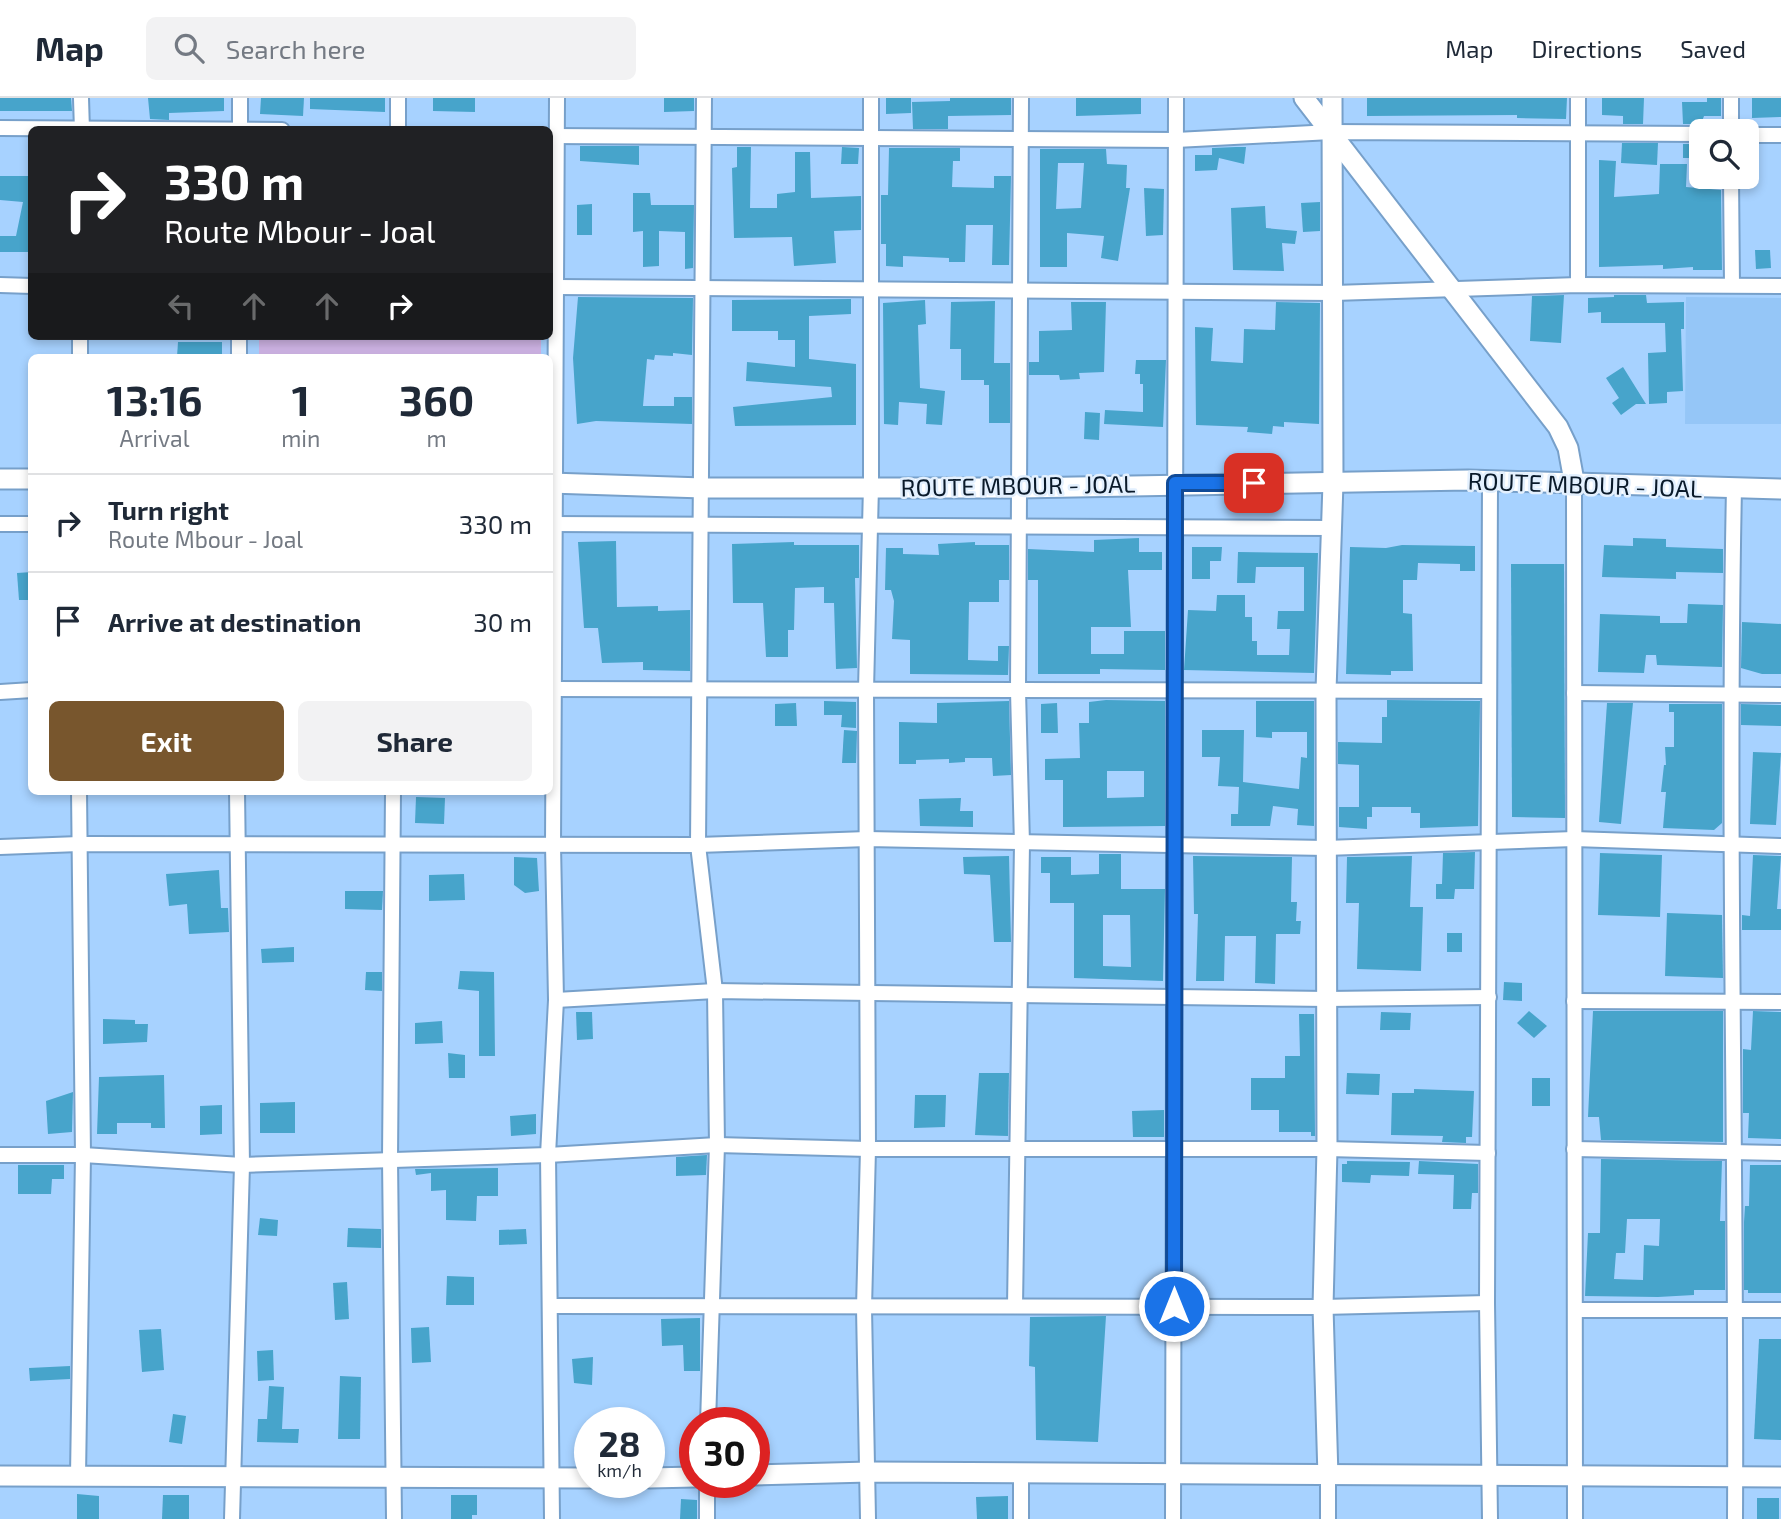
<!DOCTYPE html>
<html lang="en">
<head>
<meta charset="utf-8">
<style>
  :root { --surface:#fff; --page:#f2f2f3; --text:#1f2937; --muted:#747a83; --line:#e0e1e3; --accent:#78562d }
  body { margin:0; font-family:"Exo 2",sans-serif; background:var(--page); color:var(--text); height:100vh; display:flex; flex-direction:column; font-size:26px; white-space:nowrap }
  * { box-sizing:border-box; margin:0 }
  p { font-size:23px; color:var(--muted) }
  .icon { flex:none; width:38px; height:38px; fill:none; stroke:currentColor; stroke-width:2; stroke-linecap:round; stroke-linejoin:round }
  .map { position:relative; flex:1; overflow:hidden }
  .sheet { position:absolute; left:28px; top:256px; width:525px; height:441px; display:flex; flex-direction:column; background:var(--surface); border-radius:10px; box-shadow:0 4px 10px #0003 }
  .sheet>* { flex:none }
  .banner { position:absolute; left:28px; top:28px; width:525px; height:214px; border-radius:10px; box-shadow:0 4px 10px #0003; background:#202124; color:#fff; overflow:hidden }
  .controls { position:absolute; left:1689px; top:21px; display:grid; gap:14px }
  .controls a { display:grid; place-items:center; width:70px; height:70px; border-radius:10px; background:var(--surface); box-shadow:0 4px 10px #0003; font-size:35px }
  .speed { position:absolute; left:574px; top:1309px; display:flex; gap:14px; font-size:35px; font-weight:700; text-align:center }
  .speed>* { display:grid; place-content:center; width:91px; height:91px; border-radius:50%; background:var(--surface); box-shadow:0 4px 10px #0003; line-height:1 }
  .speed small { font-size:18px; font-weight:400 }
  .speed .limit { border:10px solid #d22; background:#fff; color:#111 }
  .pin { position:absolute; display:grid; place-items:center; width:60px; height:60px; color:#fff; margin:-30px; border-radius:14px; box-shadow:0 4px 10px #0006 }
  .me { position:absolute; width:77px; margin:-38px; rotate:0deg; stroke-linejoin:round; filter:drop-shadow(0 0 5px #0008) }
  .turn { display:flex; align-items:center; gap:24px; height:147px; padding:0 21px; font-size:32px }
  .turn .icon { width:91px; height:91px; stroke-width:2.5 }
  .turn b { display:block; font-size:49px; line-height:60px }
  .lanes { display:flex; align-items:center; height:66px; padding:0 21px; background:#0003; justify-content:center; gap:35px; direction:ltr }
  .lanes .off { opacity:.35 }
  .eta { display:flex; justify-content:space-evenly; align-items:center; height:119px; text-align:center }
  .eta b { font-size:42px; font-weight:700; line-height:49px }
  .primary-button { display:flex; gap:14px; margin-top:auto; padding:14px 21px }
  .primary-button a { flex:1; height:80px; border-radius:10px; background:var(--accent); color:#fff; font-size:28px; font-weight:700; line-height:80px; text-align:center }
  .primary-button a+a { background:var(--page); color:var(--text) }
  ul { padding:0; list-style:none }
  li { display:flex; align-items:center; gap:21px; height:98px; padding:0 21px; border-top:2px solid var(--line) }
  li div { flex:1 }
  li b { display:block; font-size:26px }
  li em { font-style:normal }
  header { display:flex; align-items:center; gap:42px; box-sizing:border-box; height:98px; padding:0 35px; background:var(--surface); border-bottom:2px solid var(--line) }
  header strong { font-size:33px }
  nav { display:flex; gap:38px; margin-inline-start:auto; font-size:24px }
  .search { width:490px; height:63px; background:var(--page); display:flex; align-items:center; gap:18px; box-sizing:border-box; padding:0 24px; border-radius:10px; color:var(--muted); font-size:26px }
  .map>svg:first-child { display:block }
</style>
</head>
<body>
<header>
<strong>Map</strong>
<div class="search"><svg class="icon" aria-label="search" viewBox="0 0 24 24"><circle cx="10" cy="10" r="6"/><path d="M15 15l6 6"/></svg>Search here</div>
<nav><a>Map</a><a>Directions</a><a>Saved</a></nav>
</header>
<div class="map">
<svg width="1781" height="1421" viewBox="0 0 1781 1421">
  <rect width="100%" height="100%" fill="#a7d2ff"/>
  <polygon fill="#95c6f7" points="1686,199 1781,200 1781,326 1685,326"/>
  <rect fill="#ceb3e4" x="259" y="238" width="282" height="21"/>
  <g fill="#47a4cb" fill-rule="evenodd">
    <polygon points="0,0 71,0 72,13 0,13"/>
    <polygon points="148,0 224,0 224,13 169,15 169,22 150,21"/>
    <polygon points="261,0 304,0 303,18 260,16"/>
    <polygon points="310,0 385,0 385,14 310,11"/>
    <polygon points="433,0 475,0 475,14 433,13"/>
    <polygon points="664,0 694,0 694,13 664,14"/>
    <polygon points="886,0 911,0 911,15 886,16"/>
    <polygon points="950,0 1011,0 1011,17 948,18 948,31 913,31 912,4 950,3"/>
    <polygon points="1076,0 1141,0 1141,16 1076,18"/>
    <polygon points="1367,0 1567,0 1566,21 1517,20 1517,17 1367,18"/>
    <polygon points="1602,0 1644,0 1643,26 1623,26 1623,18 1602,17"/>
    <polygon points="1707,0 1721,0 1721,18 1704,18 1701,26 1683,26 1682,4 1707,4"/>
    <polygon points="1752,0 1781,0 1781,19 1752,20"/>
    <polygon points="1622,45 1658,45 1657,67 1621,65"/>
    <rect x="1683" y="46" width="18" height="14"/>
    <polygon points="580,48 639,48 639,67 580,63"/>
    <polygon points="737,49 751,49 750,110 777,110 777,96 795,94 795,54 810,54 811,100 861,98 861,132 834,133 836,165 794,168 792,139 734,140 732,70 737,69"/>
    <polygon points="842,49 859,50 858,66 841,66"/>
    <polygon points="1236,49 1246,49 1244,66 1219,60 1217,72 1195,73 1195,57 1212,57 1212,50"/>
    <polygon points="889,50 960,50 960,63 953,63 952,89 994,90 994,78 1011,78 1009,167 992,167 993,127 966,127 965,164 949,164 949,160 903,158 903,169 886,168 886,146 881,146 881,97 888,97"/>
    <path d="M1040,51H1106L1107,66L1127,67L1126,90H1130L1118,163L1101,160L1104,138L1067,135V169H1040ZM1058,65H1084L1081,110L1056,111Z"/>
    <polygon points="1599,62 1616,63 1614,99 1659,96 1660,66 1687,66 1686,89 1721,92 1722,172 1693,172 1693,169 1663,171 1663,167 1599,169"/>
    <polygon points="0,78 28,78 28,91 32,91 32,154 0,154 0,138 16,138 23,104 0,102"/>
    <polygon points="1144,90 1164,91 1163,137 1146,138"/>
    <polygon points="633,95 650,95 651,107 694,107 693,170 685,171 685,134 659,133 659,168 643,169 643,133 633,134"/>
    <polygon points="1320,104 1320,133 1303,134 1301,105"/>
    <polygon points="592,106 592,137 577,137 577,107"/>
    <polygon points="1265,108 1266,130 1297,133 1295,146 1282,145 1284,173 1233,172 1231,110"/>
    <polygon points="1755,152 1770,152 1771,170 1756,171"/>
    <polygon points="1564,197 1561,245 1530,243 1532,198"/>
    <polygon points="1614,197 1646,197 1647,205 1684,204 1684,231 1681,231 1683,293 1667,294 1667,305 1649,306 1648,255 1666,254 1665,225 1601,225 1601,214 1588,215 1588,200 1614,199"/>
    <polygon points="578,199 693,200 692,257 673,255 673,258 655,257 654,262 647,261 643,308 674,308 674,299 692,299 692,326 596,323 577,326 573,260"/>
    <polygon points="851,201 851,216 809,218 809,261 856,266 856,327 735,328 733,309 832,299 831,289 746,283 747,264 795,269 795,242 778,242 778,233 732,233 732,202"/>
    <polygon points="925,202 926,226 918,227 920,290 945,293 942,327 926,326 927,306 899,304 898,327 884,326 883,205"/>
    <polygon points="995,203 994,265 1010,265 1010,325 989,325 989,287 984,287 984,282 961,282 961,251 950,251 951,204"/>
    <polygon points="1071,204 1106,204 1104,274 1079,275 1080,281 1060,282 1059,277 1029,277 1029,264 1039,264 1039,233 1072,232"/>
    <polygon points="1276,204 1320,205 1319,326 1284,324 1284,329 1273,328 1272,336 1247,334 1248,329 1196,327 1195,229 1213,230 1211,263 1243,265 1244,231 1275,232"/>
    <polygon points="178,244 222,244 222,259 177,259"/>
    <polygon points="1136,262 1166,262 1163,329 1104,326 1105,312 1143,314 1143,286 1140,286 1140,276 1135,276"/>
    <polygon points="1623,269 1646,306 1636,306 1621,317 1612,305 1619,300 1606,280"/>
    <polygon points="1085,314 1100,315 1099,342 1084,341"/>
    <polygon points="1139,440 1139,454 1162,454 1162,472 1128,472 1131,529 1091,529 1091,556 1124,556 1124,533 1165,533 1165,572 1100,571 1100,576 1038,576 1038,482 1028,482 1028,451 1094,454 1094,442"/>
    <polygon points="1633,440 1666,441 1666,449 1723,451 1723,475 1676,474 1676,481 1602,479 1604,447 1633,448"/>
    <polygon points="616,443 617,509 658,508 658,513 690,512 690,573 643,572 643,564 602,565 598,530 584,530 578,444"/>
    <polygon points="794,444 794,447 859,447 859,480 855,480 857,570 836,571 834,505 824,505 824,489 795,490 794,532 788,532 788,559 766,559 763,505 733,505 732,446"/>
    <polygon points="975,444 975,447 1009,447 1009,482 999,482 999,504 969,504 968,562 998,563 998,548 1009,548 1008,577 910,576 910,542 892,541 894,503 891,492 885,492 886,450 903,450 903,456 939,457 938,446"/>
    <polygon points="1402,447 1475,448 1475,473 1460,473 1460,466 1418,465 1417,482 1403,482 1403,515 1412,516 1413,573 1391,573 1391,577 1346,576 1350,449 1386,450"/>
    <polygon points="1192,449 1222,449 1221,463 1210,463 1210,481 1192,481"/>
    <polygon points="1238,454 1318,455 1314,575 1184,572 1188,512 1216,513 1217,497 1245,497 1245,519 1252,519 1252,543 1257,543 1257,557 1289,557 1290,531 1277,531 1278,513 1304,513 1304,469 1256,469 1255,485 1237,485"/>
    <polygon points="1511,466 1564,466 1565,720 1512,719"/>
    <polygon points="32,474 32,502 19,502 17,475"/>
    <polygon points="1688,506 1723,507 1722,569 1657,567 1656,557 1646,557 1644,575 1598,574 1600,516 1660,518 1660,525 1687,525"/>
    <polygon points="1742,524 1781,526 1781,576 1762,576 1741,570"/>
    <path d="M1106,602L1165,603V728L1063,729V682H1045V661L1080,660L1079,625H1089V604ZM1107,673H1144V699L1107,700Z"/>
    <polygon points="1387,602 1480,603 1478,728 1420,730 1420,715 1411,715 1411,709 1372,709 1372,719 1367,719 1367,731 1339,729 1339,709 1359,709 1359,667 1338,666 1338,644 1382,645 1382,619 1387,619"/>
    <polygon points="824,603 856,604 856,630 841,629 842,617 824,617"/>
    <polygon points="1009,603 1011,677 993,678 992,660 965,660 965,664 949,665 949,661 916,662 916,666 899,666 899,624 937,625 937,605"/>
    <polygon points="1256,603 1314,603 1314,728 1297,727 1298,711 1273,708 1270,728 1231,728 1231,716 1238,716 1239,689 1218,688 1220,659 1202,659 1202,632 1244,632 1243,684 1299,691 1301,659 1307,660 1307,634 1272,634 1272,640 1256,639"/>
    <polygon points="796,605 797,628 775,628 775,606"/>
    <polygon points="1057,605 1058,635 1041,635 1041,606"/>
    <polygon points="1607,605 1633,605 1621,726 1599,724"/>
    <polygon points="1669,606 1722,606 1722,725 1714,732 1663,730 1666,694 1661,694 1664,667 1666,667 1665,649 1674,649 1674,614 1669,614"/>
    <polygon points="1741,606 1781,607 1781,628 1741,627"/>
    <polygon points="844,632 857,633 856,665 842,665"/>
    <polygon points="1753,654 1781,655 1776,727 1750,726"/>
    <polygon points="416,699 445,700 444,726 415,725"/>
    <polygon points="961,700 960,713 973,713 973,729 920,728 919,701"/>
    <polygon points="1475,754 1474,791 1455,791 1454,801 1436,801 1436,786 1442,786 1443,755"/>
    <polygon points="1600,755 1662,757 1660,819 1598,817"/>
    <path d="M1099,756H1121V791H1165L1163,883L1074,880V805H1050V775H1041V759H1071V777L1099,776ZM1103,817H1130L1131,869L1103,868Z"/>
    <polygon points="1753,757 1781,758 1777,811 1781,811 1781,832 1742,832 1742,817 1750,818"/>
    <polygon points="1009,758 1011,844 994,844 990,777 964,776 963,759"/>
    <polygon points="1193,758 1292,759 1291,804 1297,804 1296,823 1301,823 1300,836 1276,836 1275,886 1255,885 1256,838 1225,838 1224,883 1196,883 1198,816 1194,816"/>
    <polygon points="1412,758 1410,809 1423,809 1421,873 1357,871 1359,805 1346,805 1347,759"/>
    <polygon points="514,759 537,760 539,793 525,795 514,787"/>
    <polygon points="219,772 221,810 228,810 229,834 189,836 187,806 169,808 166,776"/>
    <polygon points="464,776 465,802 429,803 429,777"/>
    <polygon points="345,793 383,793 382,812 345,811"/>
    <polygon points="1667,815 1722,817 1723,880 1665,878"/>
    <rect x="1447" y="835" width="15" height="19"/>
    <polygon points="294,849 294,864 262,865 261,851"/>
    <polygon points="460,873 494,874 495,958 479,958 479,893 458,891"/>
    <polygon points="366,874 382,874 382,893 365,892"/>
    <polygon points="1504,884 1522,885 1522,903 1503,902"/>
    <polygon points="1529,913 1547,928 1534,940 1517,925"/>
    <polygon points="1593,913 1723,913 1723,1044 1601,1042 1599,1019 1588,1019"/>
    <polygon points="1753,913 1781,914 1781,1041 1748,1040 1749,1015 1743,1015 1743,951 1751,952"/>
    <polygon points="576,914 592,914 593,941 577,942"/>
    <polygon points="1381,914 1411,915 1410,932 1380,932"/>
    <polygon points="1299,916 1314,916 1315,1038 1311,1038 1311,1034 1279,1034 1279,1012 1251,1012 1251,980 1285,980 1285,958 1300,958"/>
    <polygon points="103,921 135,922 135,926 148,926 147,944 103,946"/>
    <polygon points="442,923 443,945 415,946 415,925"/>
    <polygon points="448,955 465,957 465,980 449,980"/>
    <polygon points="979,975 1009,975 1008,1038 975,1037"/>
    <polygon points="1347,975 1380,976 1379,997 1346,996"/>
    <polygon points="164,977 165,1030 151,1030 151,1025 117,1025 117,1036 97,1036 99,979"/>
    <rect x="1532" y="980" width="18" height="28"/>
    <polygon points="1414,991 1474,993 1472,1039 1466,1039 1466,1045 1442,1044 1443,1038 1391,1037 1392,995 1414,995"/>
    <polygon points="73,994 72,1034 48,1036 46,1003"/>
    <polygon points="915,997 946,997 945,1029 914,1030"/>
    <polygon points="295,1004 295,1035 260,1035 260,1005"/>
    <polygon points="222,1007 222,1036 200,1037 200,1008"/>
    <polygon points="1164,1012 1164,1039 1133,1039 1132,1013"/>
    <polygon points="536,1016 536,1036 511,1038 510,1018"/>
    <polygon points="707,1057 706,1077 676,1078 676,1059"/>
    <path d="M1601,1061L1722,1063L1720,1123H1725V1192H1694V1197L1658,1199L1585,1198L1588,1135H1600ZM1627,1121H1660L1659,1148L1644,1147L1643,1182L1614,1181L1616,1155H1625Z"/>
    <polygon points="1347,1063 1410,1064 1409,1078 1371,1077 1370,1085 1342,1084 1342,1066 1347,1066"/>
    <polygon points="1419,1063 1478,1066 1478,1095 1472,1095 1471,1111 1453,1111 1454,1077 1418,1076"/>
    <polygon points="18,1067 64,1067 64,1081 52,1081 51,1096 18,1096"/>
    <polygon points="1750,1067 1781,1067 1781,1195 1748,1195 1748,1192 1744,1192 1744,1124 1745,1108 1749,1108"/>
    <polygon points="498,1070 498,1098 477,1098 476,1123 446,1122 446,1092 431,1093 431,1075 416,1077 415,1071"/>
    <polygon points="260,1120 278,1122 277,1138 258,1137"/>
    <polygon points="348,1130 381,1131 381,1150 347,1149"/>
    <polygon points="526,1131 527,1146 499,1147 499,1132"/>
    <polygon points="447,1178 474,1179 474,1207 446,1207"/>
    <polygon points="347,1184 349,1221 335,1222 333,1185"/>
    <polygon points="1106,1218 1098,1344 1036,1342 1035,1269 1029,1268 1030,1219"/>
    <polygon points="700,1220 700,1273 684,1273 683,1247 662,1248 661,1221"/>
    <polygon points="429,1229 431,1264 412,1265 411,1230"/>
    <polygon points="161,1231 164,1272 142,1274 139,1232"/>
    <polygon points="1759,1241 1781,1241 1781,1342 1754,1341"/>
    <polygon points="273,1252 274,1282 258,1283 257,1253"/>
    <polygon points="593,1259 592,1287 574,1285 572,1261"/>
    <polygon points="70,1268 70,1281 30,1283 29,1270"/>
    <polygon points="340,1278 361,1279 360,1341 338,1341"/>
    <polygon points="269,1288 284,1289 282,1331 299,1331 298,1345 257,1344 258,1321 267,1321"/>
    <polygon points="173,1316 186,1318 182,1346 169,1344"/>
    <polygon points="77,1396 99,1398 99,1421 77,1421"/>
    <polygon points="163,1397 189,1397 189,1421 162,1421"/>
    <polygon points="451,1397 477,1397 477,1417 472,1417 472,1421 451,1421"/>
    <polygon points="1008,1398 1008,1421 977,1421 976,1399"/>
    <rect x="1757" y="1400" width="22" height="21"/>
    <polygon points="681,1401 697,1402 697,1421 680,1421"/>
  </g>
  <g fill="none" stroke-linecap="round" stroke-linejoin="round">
    <g stroke="#77a0ca" stroke-width="18">
      <g id="street">
        <polyline points="81,0 82,32"/>
        <polyline points="398,0 398,32"/>
        <polyline points="704,0 698,747 715,893 717,1047 708,1325"/>
        <polyline points="1578,0 1578,187"/>
        <polyline points="0,30 282,32"/>
        <polyline points="240,32 240,0"/>
        <polyline points="1731,33 1731,0"/>
        <polyline points="1746,37 1781,37"/>
        <polyline points="550,38 1176,42 1331,34 1701,36"/>
        <polyline points="1731,79 1732,187"/>
        <polyline points="0,187 32,188"/>
        <polyline points="557,189 1334,195 1578,187 1781,188"/>
        <polyline points="80,259 80,238"/>
        <polyline points="239,259 239,238"/>
        <polyline points="1574,383 1575,1421"/>
        <path d="M1734,390C1727,734 1737,1077 1735,1421"/>
        <polyline points="0,426 32,426"/>
        <polyline points="550,426 1331,430"/>
        <polyline points="550,591 1489,593"/>
        <polyline points="0,594 32,592"/>
        <polyline points="1574,595 1781,597"/>
        <polyline points="393,693 390,1061 394,1421"/>
        <polyline points="0,749 79,746 698,747 867,741 1326,750 1574,741 1781,748"/>
        <polyline points="556,902 715,893 1327,901 1489,899"/>
        <polyline points="1574,903 1781,904"/>
        <polyline points="1574,1051 1781,1055"/>
        <polyline points="0,1057 83,1057 242,1067 548,1057 717,1047 868,1051 1327,1051 1488,1055"/>
        <polyline points="551,1208 1323,1209 1487,1205"/>
        <polyline points="1015,1208 1022,746 1018,593 1021,0"/>
        <polyline points="1575,1212 1781,1212"/>
        <polyline points="78,1378 83,1057 79,693"/>
        <polyline points="707,1384 707,1421"/>
        <polyline points="232,1421 242,1067 237,693"/>
        <polyline points="552,1421 548,1057 556,902 553,747 557,0"/>
        <polyline points="868,1421 864,1210 868,1051 866,592 871,388 871,0"/>
        <polyline points="1021,1421 1021,1377"/>
        <polyline points="1173,1421 1176,0"/>
        <polyline points="1328,1421 1328,1379"/>
        <polyline points="1490,1421 1487,1205 1490,383"/>
      </g>
    </g>
    <g stroke="#77a0ca" stroke-width="23">
      <g id="secondary">
        <polyline points="1304,0 1558,329 1568,350 1574,383"/>
        <polyline points="0,381 32,381"/>
        <polyline points="550,385 703,390 1019,390 1468,382 1781,391"/>
        <polyline points="754,1377 869,1374 1781,1379"/>
        <polyline points="0,1378 590,1380"/>
        <polyline points="1328,1379 1323,1209 1327,1051 1326,593 1333,385 1332,0"/>
        <polyline points="649,1380 695,1379"/>
      </g>
    </g>
    <use href="#street" stroke="#fff" stroke-width="14"/>
    <use href="#secondary" stroke="#fff" stroke-width="19"/>
  </g>
  <g fill="none" stroke-linecap="round" stroke-linejoin="round">
    <g stroke="#114b97" stroke-width="18">
      <polyline id="route" points="1174,1208 1175,385 1254,385"/>
    </g>
    <use href="#route" stroke="#1a73e8" stroke-width="12"/>
  </g>
  <g text-anchor="middle" dominant-baseline="central" stroke-width="5" stroke-linejoin="round" paint-order="stroke">
    <g font-size="24" fill="#0a1a2a" stroke="#e3f0fe">
      <text transform="translate(1585 386) rotate(2)">ROUTE MBOUR - JOAL</text>
      <text transform="translate(1018 387) rotate(-1)">ROUTE MBOUR - JOAL</text>
    </g>
  </g>
</svg>
<div class="controls">
<a><svg class="icon" aria-label="search" viewBox="0 0 24 24"><circle cx="10" cy="10" r="6"/><path d="M15 15l6 6"/></svg></a>
</div>
<div class="speed"><div>28<small>km/h</small></div><div class="limit">30</div></div>
<div class="pin" style="left:1254px;top:385px;background:#d93025"><svg class="icon" aria-label="arrive" viewBox="0 0 24 24"><path d="M6 21V4h12l-3 4 3 4H6"/></svg></div>
<svg class="me" style="left:1174px;top:1208px" viewBox="-20 -20 40 40"><circle r="17" fill="#1a73e8" stroke="#fff" stroke-width="3"/><path d="M0-11L8 9 0 5-8 9z" fill="#fff"/></svg>
<div class="banner">
<div class="turn"><svg class="icon" aria-label="right" viewBox="0 0 24 24"><path d="M7 20v-9h11M14 6l5 5-5 5"/></svg><div><b>330 m</b>Route Mbour - Joal</div></div>
<div class="lanes"><svg class="icon off" aria-label="left" viewBox="0 0 24 24"><path d="M17 20v-9H6M10 6l-5 5 5 5"/></svg><svg class="icon off" aria-label="ahead" viewBox="0 0 24 24"><path d="M12 20V5M6 11l6-6 6 6"/></svg><svg class="icon off" aria-label="ahead" viewBox="0 0 24 24"><path d="M12 20V5M6 11l6-6 6 6"/></svg><svg class="icon" aria-label="right" viewBox="0 0 24 24"><path d="M7 20v-9h11M14 6l5 5-5 5"/></svg></div>
</div>
<section class="sheet">
<div class="eta">
<div><b>13:16</b><p>Arrival</p></div>
<div><b>1</b><p>min</p></div>
<div><b>360</b><p>m</p></div>
</div>
<ul>
<li><svg class="icon" aria-label="right" viewBox="0 0 24 24"><path d="M7 20v-9h11M14 6l5 5-5 5"/></svg><div><b>Turn right</b><p>Route Mbour - Joal</p></div><em>330 m</em></li>
<li><svg class="icon" aria-label="arrive" viewBox="0 0 24 24"><path d="M6 21V4h12l-3 4 3 4H6"/></svg><div><b>Arrive at destination</b></div><em>30 m</em></li>
</ul>
<div class="primary-button"><a>Exit</a><a>Share</a></div>
</section>
</div>
</body>
</html>
